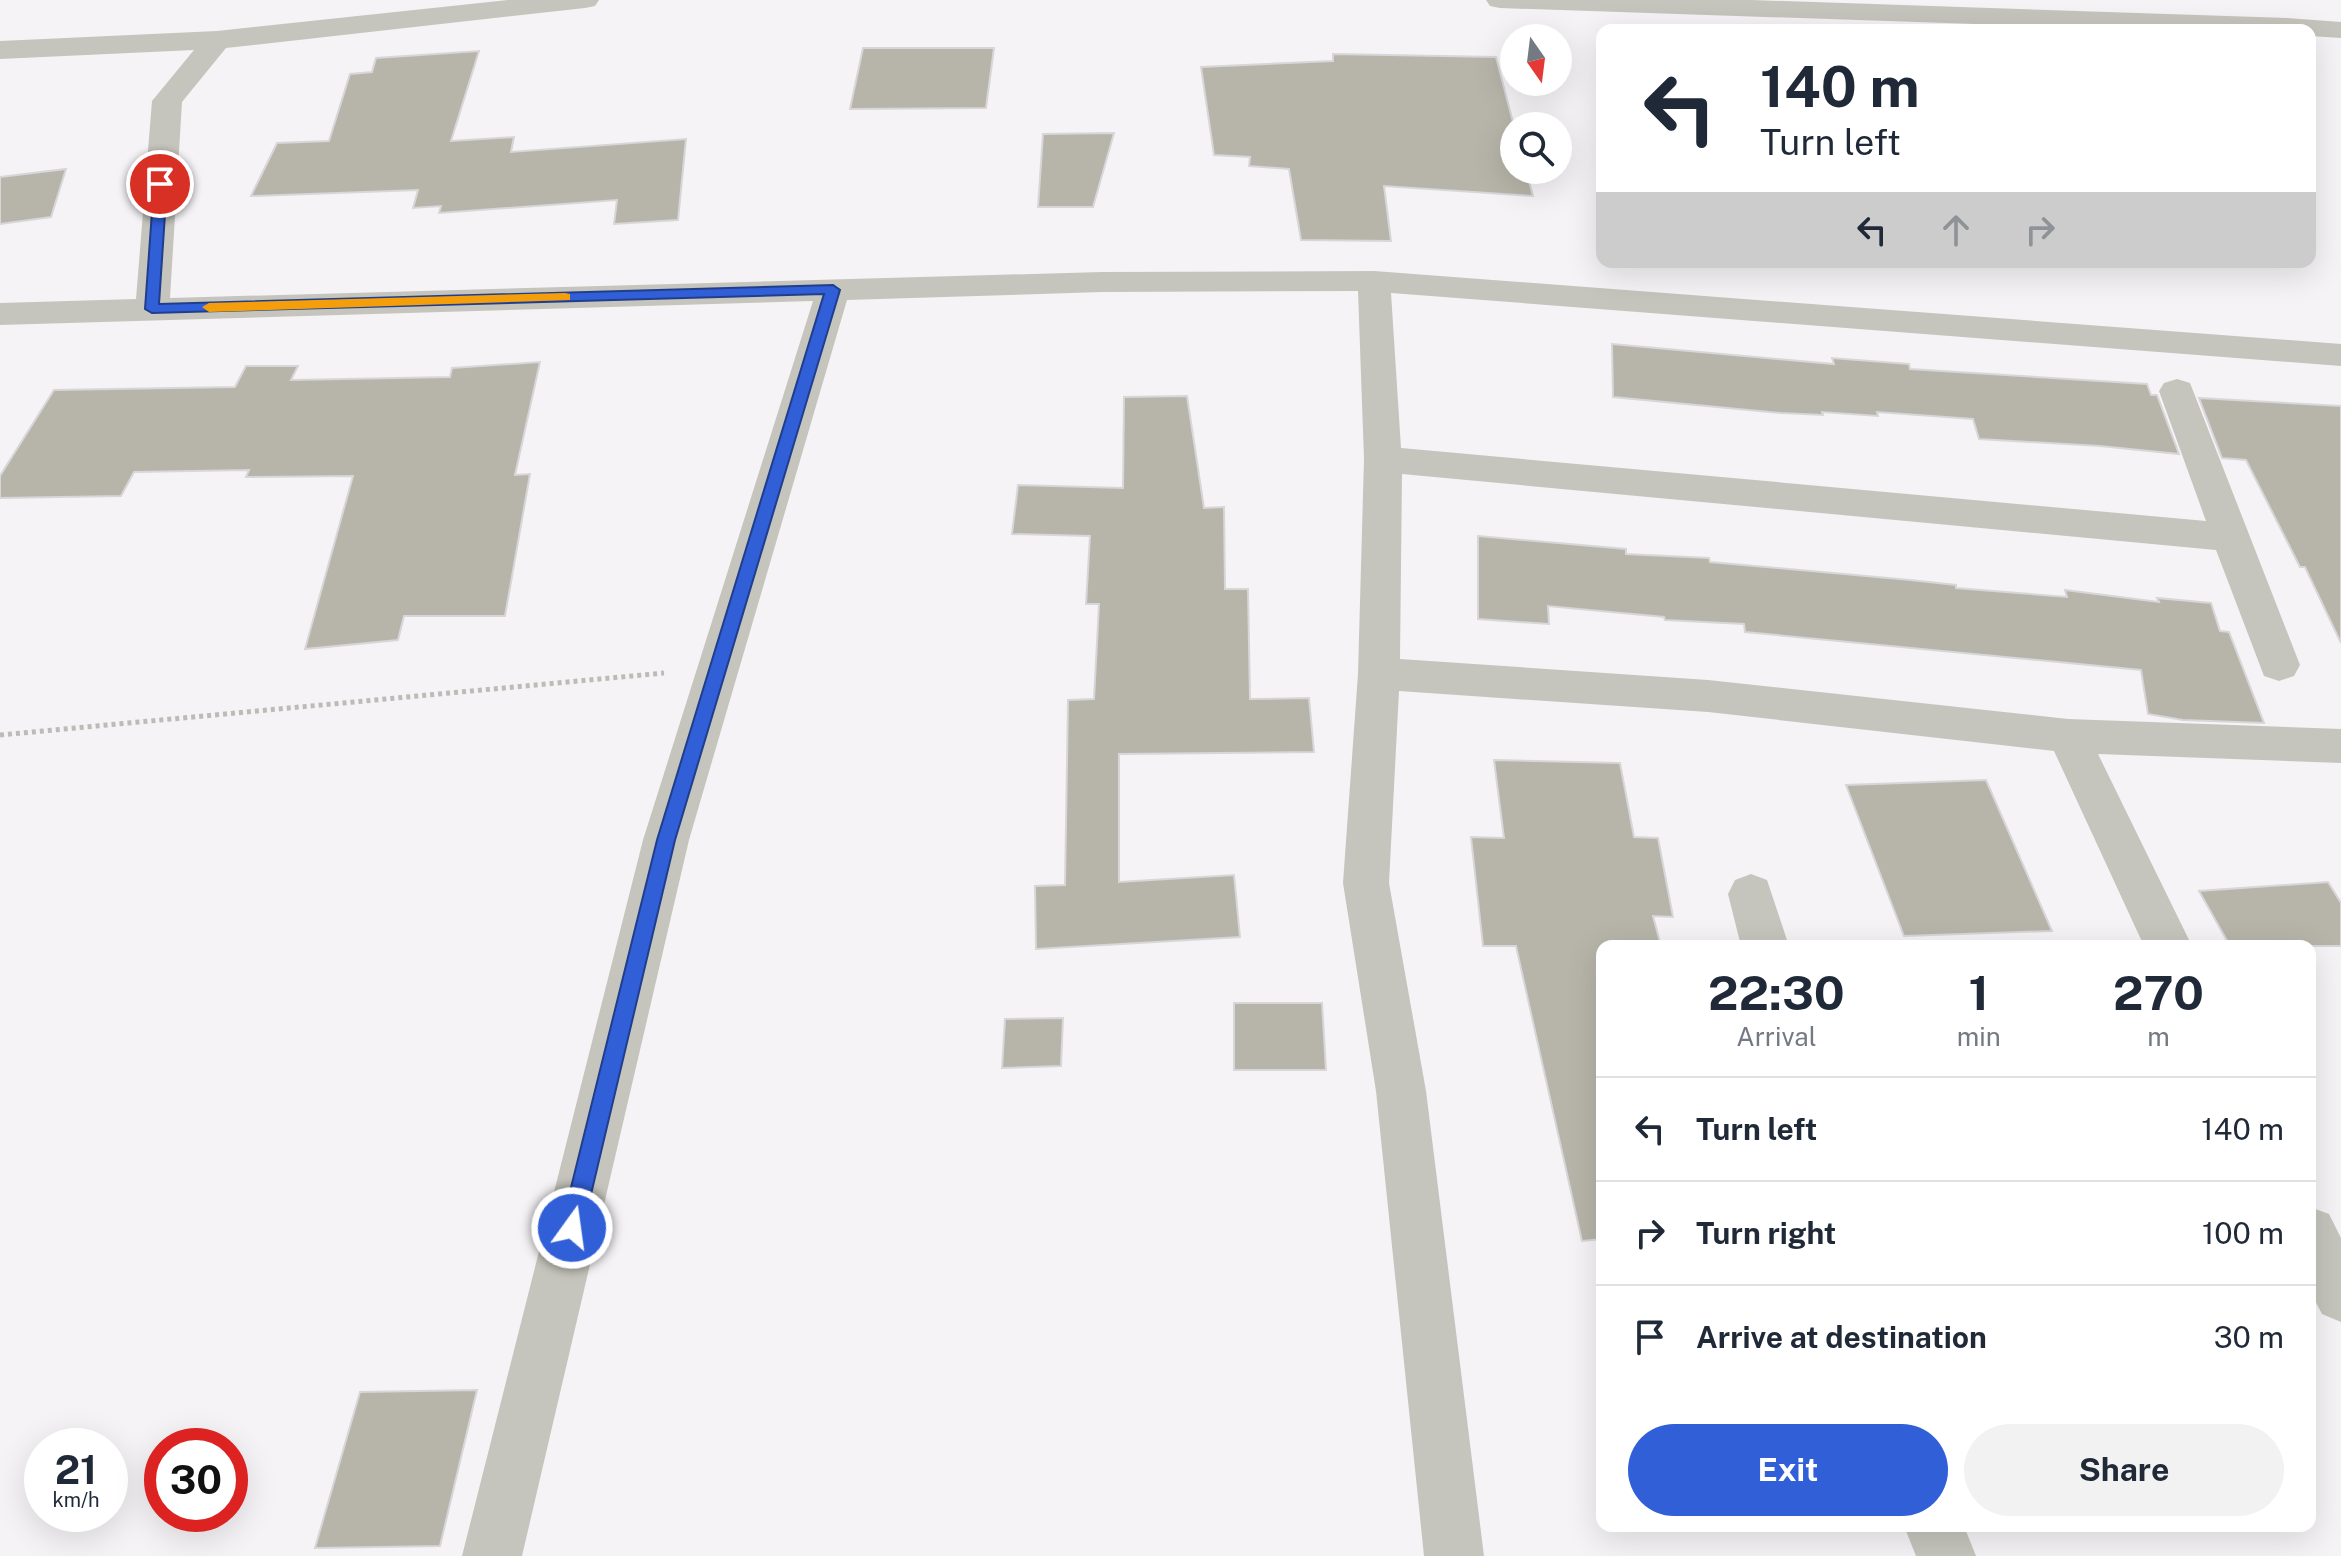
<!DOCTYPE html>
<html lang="en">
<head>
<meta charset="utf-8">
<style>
  :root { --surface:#fff; --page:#f2f2f3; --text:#1f2937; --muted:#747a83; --line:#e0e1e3; --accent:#315fd8 }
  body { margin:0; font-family:"Public Sans",sans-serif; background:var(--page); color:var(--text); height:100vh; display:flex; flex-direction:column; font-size:30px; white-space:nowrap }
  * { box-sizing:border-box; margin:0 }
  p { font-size:26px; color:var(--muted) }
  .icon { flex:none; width:44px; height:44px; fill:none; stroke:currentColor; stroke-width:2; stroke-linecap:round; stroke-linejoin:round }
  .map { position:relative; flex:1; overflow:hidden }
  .details { position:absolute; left:1596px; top:940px; width:720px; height:592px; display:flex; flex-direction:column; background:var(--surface); border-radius:16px; box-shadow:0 8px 32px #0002 }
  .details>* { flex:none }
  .hud { position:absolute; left:1596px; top:24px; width:720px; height:244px; border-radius:16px; box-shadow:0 8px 32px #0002; background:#fff; color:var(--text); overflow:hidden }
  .needle { width:52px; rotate:166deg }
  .tools { position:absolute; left:1500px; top:24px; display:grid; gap:16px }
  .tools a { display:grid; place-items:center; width:72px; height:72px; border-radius:50%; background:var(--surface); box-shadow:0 8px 32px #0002; font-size:40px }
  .speed { position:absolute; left:24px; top:1428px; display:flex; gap:16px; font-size:40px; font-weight:700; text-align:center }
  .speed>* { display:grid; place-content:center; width:104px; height:104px; border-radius:50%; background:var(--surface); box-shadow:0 8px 32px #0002; line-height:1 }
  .speed small { font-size:20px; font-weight:400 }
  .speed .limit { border:12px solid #d22; background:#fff; color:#111 }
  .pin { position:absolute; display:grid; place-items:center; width:68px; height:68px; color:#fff; margin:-34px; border:4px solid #fff; border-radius:50%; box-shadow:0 2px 8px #0007 }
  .me { position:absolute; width:88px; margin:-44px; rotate:14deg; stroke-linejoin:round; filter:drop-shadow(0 0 6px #0008) }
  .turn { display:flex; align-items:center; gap:28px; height:168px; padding:0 32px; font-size:36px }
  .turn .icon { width:104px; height:104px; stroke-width:2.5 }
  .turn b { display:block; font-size:56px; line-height:68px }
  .lanes { display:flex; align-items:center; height:76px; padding:0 32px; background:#0003; justify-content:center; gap:40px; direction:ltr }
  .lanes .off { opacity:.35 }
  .eta { display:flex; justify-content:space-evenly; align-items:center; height:136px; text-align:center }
  .eta b { font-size:48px; font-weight:700; line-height:56px }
  .action { display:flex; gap:16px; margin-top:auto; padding:16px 32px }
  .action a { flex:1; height:92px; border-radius:48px; background:var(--accent); color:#fff; font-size:32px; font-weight:700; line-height:92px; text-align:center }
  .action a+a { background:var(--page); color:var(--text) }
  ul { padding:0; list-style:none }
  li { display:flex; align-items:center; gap:24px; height:104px; padding:0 32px; border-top:2px solid var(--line) }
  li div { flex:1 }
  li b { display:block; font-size:30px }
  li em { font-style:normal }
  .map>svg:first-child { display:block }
</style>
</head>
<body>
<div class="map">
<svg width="2341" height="1556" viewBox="0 0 2341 1556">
  <rect width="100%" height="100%" fill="#f5f3f6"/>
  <g fill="#b7b5a9" stroke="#d7d6d8" stroke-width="2">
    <polygon points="863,48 994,48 986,108 850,109"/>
    <polygon points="479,51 451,141 514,137 511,152 686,139 678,220 614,224 617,200 439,213 441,206 413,208 418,190 251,196 277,143 329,141 350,74 372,72 376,58"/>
    <polygon points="1333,54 1496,57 1514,126 1514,170 1526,170 1533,196 1384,186 1391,241 1301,240 1289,169 1249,166 1250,157 1214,155 1201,67 1333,61"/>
    <polygon points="1114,133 1093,207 1038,207 1043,134"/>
    <polygon points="66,169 51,217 0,224 0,177"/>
    <polygon points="1612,344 1834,364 1832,358 1909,364 1910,369 2147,384 2151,395 2157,395 2179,454 2100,446 1979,439 1973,419 1877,412 1878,416 1822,412 1823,415 1781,413 1613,397"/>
    <polygon points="540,362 515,475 530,474 505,616 404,616 398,640 305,649 353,476 246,477 249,470 134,472 121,496 0,498 0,476 54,390 235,387 246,366 298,366 291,380 450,377 452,368"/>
    <polygon points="1187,396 1204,508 1224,507 1225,589 1248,589 1250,699 1309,698 1314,752 1119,754 1119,882 1234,875 1240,937 1036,949 1035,886 1065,885 1068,700 1094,699 1099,604 1086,604 1090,536 1012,534 1018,485 1123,488 1124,397"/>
    <polygon points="2199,398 2341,406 2341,643 2305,567 2300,567 2246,460 2222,458"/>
    <polygon points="1478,536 1626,549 1626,554 1709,558 1710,562 1910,580 1956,585 1956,588 2067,597 2065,590 2159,602 2157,598 2211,603 2220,631 2229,632 2264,723 2183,720 2148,714 2141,670 1745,632 1744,624 1665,620 1664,617 1548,606 1549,624 1478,619"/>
    <polygon points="1494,760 1620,763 1634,837 1658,838 1673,917 1653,916 1661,946 1602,946 1602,1239 1582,1241 1516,946 1483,946 1471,837 1504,838"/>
    <polygon points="1986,780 2052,931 1904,936 1846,785"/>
    <polygon points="2328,882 2341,903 2341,946 2230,946 2199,891"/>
    <polygon points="1234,1003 1322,1003 1326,1070 1234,1070"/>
    <polygon points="1063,1018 1061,1066 1002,1068 1005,1019"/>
    <polygon points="477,1390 440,1546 315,1548 360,1392"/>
  </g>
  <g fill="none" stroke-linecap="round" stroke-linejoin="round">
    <polyline stroke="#bcbcb6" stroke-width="5" stroke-dasharray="4 4" stroke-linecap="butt" points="0,735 664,673"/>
    <g fill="#c5c5bd" fill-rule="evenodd">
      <polygon points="508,0 599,0 595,6 585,8 226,48 182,102 170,298 1102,272 1374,271 2341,344 2341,366 1391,293 1401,448 2206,521 2159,391 2164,383 2177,379 2190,383 2300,665 2294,676 2279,681 2264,676 2216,550 1402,474 1400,659 1708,680 2068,719 2341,729 2341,763 2098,754 2192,946 2144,946 2054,751 1708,712 1399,691 1389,883 1426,1091 1484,1556 1424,1556 1376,1091 1343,883 1358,674 1364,459 1358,291 1102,292 847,300 689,840 522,1556 462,1556 643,840 813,301 0,325 0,303 136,299 152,101 194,50 0,59 0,41 217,31"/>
      <polygon points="1486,0 1752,0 2287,18 2341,22 2341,38 2310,36 2310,30 2153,30 1500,8 1490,6"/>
      <polygon points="1751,874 1767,880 1789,946 1741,946 1728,894 1735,880"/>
      <polygon points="2310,1207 2329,1214 2341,1238 2341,1322 2322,1314 2310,1291"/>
      <polygon points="1904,1526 1964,1526 1976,1556 1916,1556"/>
    </g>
  </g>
  <polygon fill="#315fd8" stroke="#203e8c" stroke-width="2" points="160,180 167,184 159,304 833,285 840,290 675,840 583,1228 580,1236 572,1239 564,1236 561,1228 657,840 824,294 152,313 145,309 154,184"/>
  <polygon fill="#f59e0b" points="565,293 570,294 570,300 209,312 202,307 209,303"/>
</svg>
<div class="tools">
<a><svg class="needle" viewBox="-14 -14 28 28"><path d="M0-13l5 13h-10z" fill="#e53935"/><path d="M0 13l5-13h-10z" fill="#747a83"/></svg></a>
<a><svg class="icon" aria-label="search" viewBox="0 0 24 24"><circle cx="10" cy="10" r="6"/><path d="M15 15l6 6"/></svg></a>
</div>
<div class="speed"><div>21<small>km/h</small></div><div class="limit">30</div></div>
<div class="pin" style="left:160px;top:184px;background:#d93025"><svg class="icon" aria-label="arrive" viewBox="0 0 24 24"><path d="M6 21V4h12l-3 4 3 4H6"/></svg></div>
<svg class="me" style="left:572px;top:1228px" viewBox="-20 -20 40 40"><circle r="17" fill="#315fd8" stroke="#fff" stroke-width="3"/><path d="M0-11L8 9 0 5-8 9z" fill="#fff"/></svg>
<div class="hud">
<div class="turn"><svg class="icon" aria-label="left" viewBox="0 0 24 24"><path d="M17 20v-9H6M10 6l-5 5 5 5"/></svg><div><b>140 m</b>Turn left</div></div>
<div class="lanes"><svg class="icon" aria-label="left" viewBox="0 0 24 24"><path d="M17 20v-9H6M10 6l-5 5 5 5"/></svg><svg class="icon off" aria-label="ahead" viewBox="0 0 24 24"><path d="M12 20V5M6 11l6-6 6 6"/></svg><svg class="icon off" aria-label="right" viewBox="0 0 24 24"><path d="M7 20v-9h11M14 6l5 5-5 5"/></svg></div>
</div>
<section class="details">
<div class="eta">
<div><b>22:30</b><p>Arrival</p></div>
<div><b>1</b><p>min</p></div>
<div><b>270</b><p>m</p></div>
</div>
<ul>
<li><svg class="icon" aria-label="left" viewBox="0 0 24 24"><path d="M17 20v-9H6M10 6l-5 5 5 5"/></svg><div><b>Turn left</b></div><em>140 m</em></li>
<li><svg class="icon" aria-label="right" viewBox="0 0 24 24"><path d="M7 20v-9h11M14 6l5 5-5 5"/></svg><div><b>Turn right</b></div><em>100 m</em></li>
<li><svg class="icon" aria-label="arrive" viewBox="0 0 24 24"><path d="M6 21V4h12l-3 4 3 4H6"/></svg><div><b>Arrive at destination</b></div><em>30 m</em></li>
</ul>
<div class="action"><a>Exit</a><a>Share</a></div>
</section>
</div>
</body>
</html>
